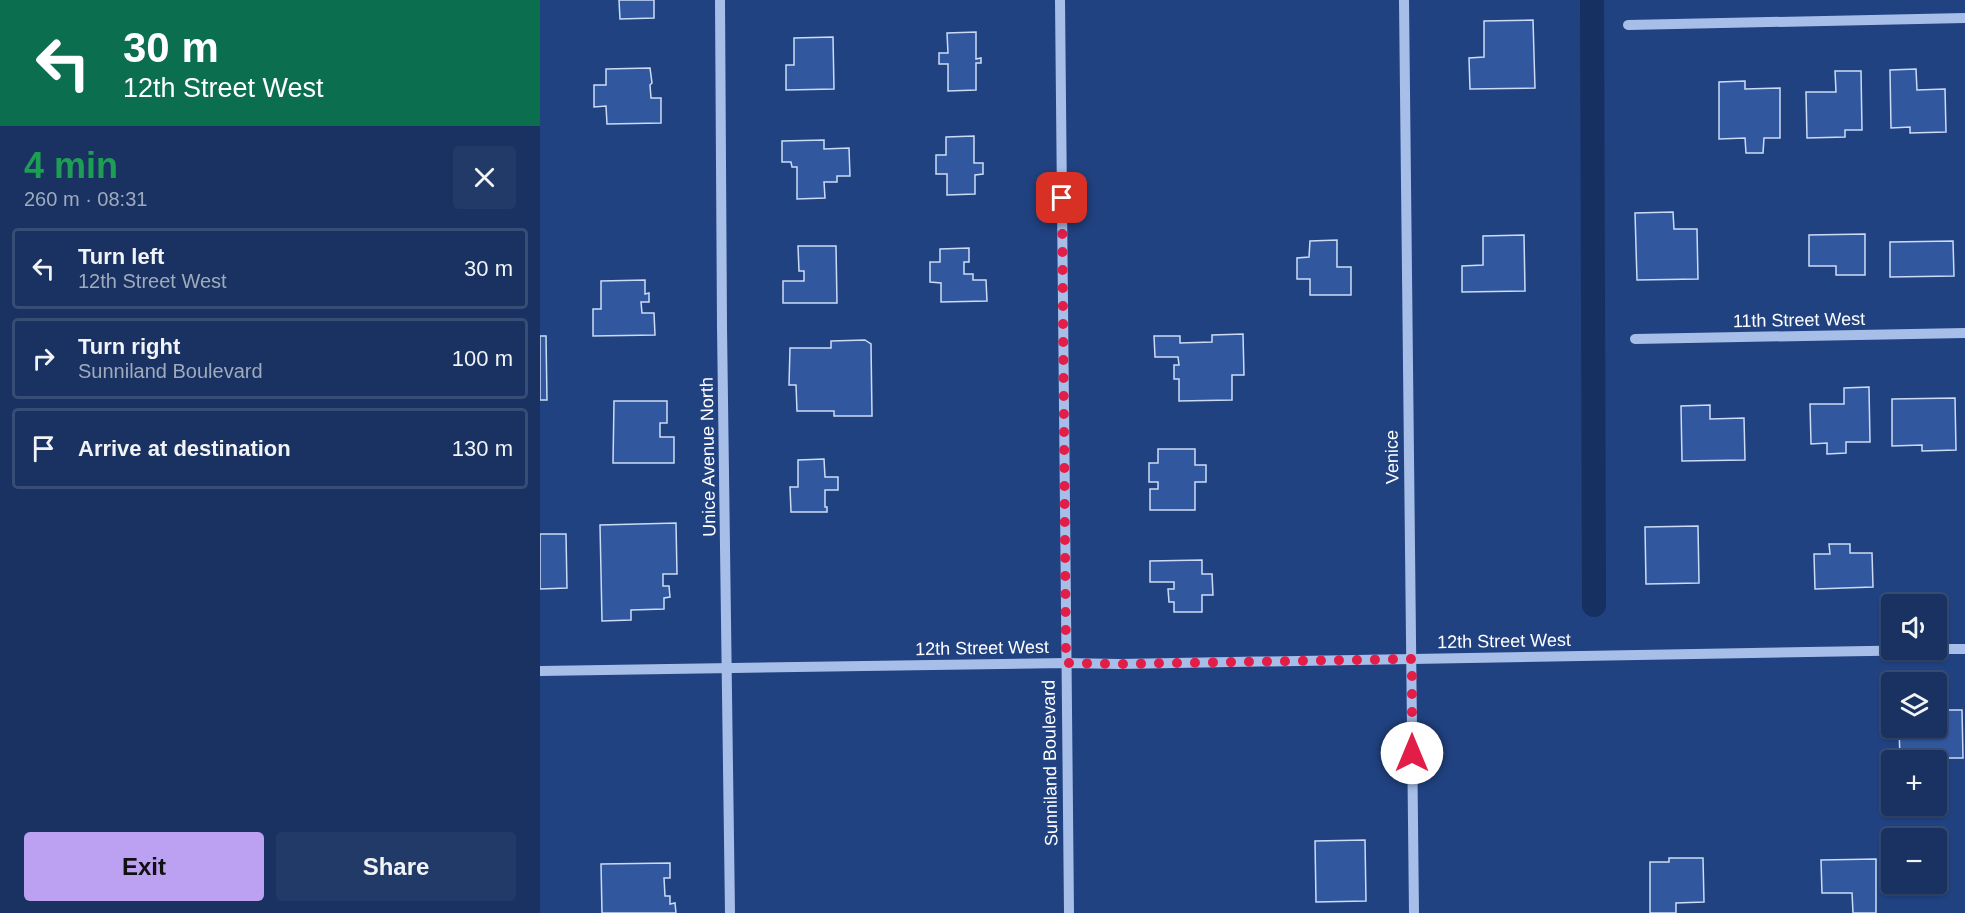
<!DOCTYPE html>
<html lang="en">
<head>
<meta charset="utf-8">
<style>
  :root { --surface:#193261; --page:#223a67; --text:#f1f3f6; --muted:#9faabd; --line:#374d76; --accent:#bca0f2 }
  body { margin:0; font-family:Helvetica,sans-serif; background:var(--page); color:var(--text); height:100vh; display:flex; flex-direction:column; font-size:22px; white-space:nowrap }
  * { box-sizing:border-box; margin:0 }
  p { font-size:20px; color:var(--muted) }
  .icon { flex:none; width:33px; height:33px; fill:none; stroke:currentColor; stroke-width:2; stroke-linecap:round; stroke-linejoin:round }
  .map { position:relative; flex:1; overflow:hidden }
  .sheet { display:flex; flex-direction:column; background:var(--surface); width:540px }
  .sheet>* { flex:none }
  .banner { background:#0b6e4f; color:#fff; overflow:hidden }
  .fabs { position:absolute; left:1341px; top:594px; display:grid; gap:12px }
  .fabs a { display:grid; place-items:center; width:66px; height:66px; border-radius:6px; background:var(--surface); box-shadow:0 2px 4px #0004,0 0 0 2px var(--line); font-size:30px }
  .pin { position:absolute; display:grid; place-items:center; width:51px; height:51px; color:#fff; margin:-26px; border-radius:12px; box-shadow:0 3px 9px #0006 }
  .me { position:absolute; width:66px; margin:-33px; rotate:0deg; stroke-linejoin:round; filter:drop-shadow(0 0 4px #0008) }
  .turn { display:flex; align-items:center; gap:21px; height:126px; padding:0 24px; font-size:27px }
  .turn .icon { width:78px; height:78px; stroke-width:2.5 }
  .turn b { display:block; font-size:42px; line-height:51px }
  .round { display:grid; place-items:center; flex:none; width:63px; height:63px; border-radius:6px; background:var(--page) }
  .headline { display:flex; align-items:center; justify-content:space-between; height:102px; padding:0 24px }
  h1 { font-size:36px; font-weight:700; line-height:45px; color:#1e9e55 }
  .cta { display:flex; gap:12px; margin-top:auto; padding:12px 24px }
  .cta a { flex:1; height:69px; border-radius:6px; background:var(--accent); color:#111; font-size:24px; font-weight:700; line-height:69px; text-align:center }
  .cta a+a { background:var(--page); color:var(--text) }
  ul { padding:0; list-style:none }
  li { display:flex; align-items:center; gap:18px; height:81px; margin:0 12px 9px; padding:0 12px; border:3px solid var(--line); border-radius:6px }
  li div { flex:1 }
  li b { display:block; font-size:22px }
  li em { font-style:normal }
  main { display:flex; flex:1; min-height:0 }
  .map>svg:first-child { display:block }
</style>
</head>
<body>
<main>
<section class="sheet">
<div class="banner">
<div class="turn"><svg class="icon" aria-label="left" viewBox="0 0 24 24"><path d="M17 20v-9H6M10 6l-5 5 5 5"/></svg><div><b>30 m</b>12th Street West</div></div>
</div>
<div class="headline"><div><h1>4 min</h1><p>260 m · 08:31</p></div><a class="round"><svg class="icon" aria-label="close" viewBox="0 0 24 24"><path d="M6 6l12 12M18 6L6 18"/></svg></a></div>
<ul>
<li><svg class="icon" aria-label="left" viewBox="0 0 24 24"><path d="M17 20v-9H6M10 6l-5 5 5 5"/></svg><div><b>Turn left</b><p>12th Street West</p></div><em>30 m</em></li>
<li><svg class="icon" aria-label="right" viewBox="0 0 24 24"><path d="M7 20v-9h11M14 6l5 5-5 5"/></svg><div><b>Turn right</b><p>Sunniland Boulevard</p></div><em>100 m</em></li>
<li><svg class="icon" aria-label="arrive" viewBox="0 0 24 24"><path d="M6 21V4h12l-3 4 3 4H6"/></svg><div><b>Arrive at destination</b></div><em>130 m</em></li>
</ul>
<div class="cta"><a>Exit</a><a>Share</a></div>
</section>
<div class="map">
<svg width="1425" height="913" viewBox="0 0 1425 913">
  <rect width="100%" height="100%" fill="#214281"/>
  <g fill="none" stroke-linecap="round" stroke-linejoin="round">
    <polyline stroke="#163061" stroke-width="24" points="1052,0 1054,605"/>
  </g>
  <g fill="#31589f" stroke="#cbdbf6" stroke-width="1.5">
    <polygon points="79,0 114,0 114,18 80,19"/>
    <polygon points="993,20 995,88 930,89 929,58 944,57 944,21"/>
    <polygon points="436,32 436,59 441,58 441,63 436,63 436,90 408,91 408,64 399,64 399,53 408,53 407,33"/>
    <polygon points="293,37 294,89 246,90 246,65 254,65 254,38"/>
    <polygon points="110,68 112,83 110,85 111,98 121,98 121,123 67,124 66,106 54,107 54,85 66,85 66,69"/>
    <polygon points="1376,69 1377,90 1405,89 1406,132 1370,133 1370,127 1351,128 1350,70"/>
    <polygon points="1295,71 1321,71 1322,130 1305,130 1305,137 1267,138 1266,92 1296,92"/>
    <polygon points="1205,81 1205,89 1240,88 1240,138 1224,138 1223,153 1206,153 1205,138 1179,139 1179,82"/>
    <polygon points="434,136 434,163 443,163 443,174 435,175 435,194 407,195 407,174 396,174 396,155 406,155 406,137"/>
    <polygon points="284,140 284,149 309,148 310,176 297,176 297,182 284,182 285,198 257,199 257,167 252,167 251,162 242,162 242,141"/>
    <polygon points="1133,212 1134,229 1157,229 1158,279 1097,280 1095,213"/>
    <polygon points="1325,234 1325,275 1296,275 1296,266 1269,266 1269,235"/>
    <polygon points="984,235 985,291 922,292 922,266 943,265 943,236"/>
    <polygon points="797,240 797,267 811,267 811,295 770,295 770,279 757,279 757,258 769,257 770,241"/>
    <polygon points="1413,241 1414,276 1350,277 1350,242"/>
    <polygon points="258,246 296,246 297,303 243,303 243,281 264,281 264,271 259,271"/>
    <polygon points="429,248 429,262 424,262 424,274 433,274 433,280 446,280 447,301 401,302 401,283 390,282 390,262 400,262 400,249"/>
    <polygon points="105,280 105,294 109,293 109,302 101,302 102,313 114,313 115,335 53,336 53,309 61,309 61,281"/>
    <polygon points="703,334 704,375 692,375 692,400 639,401 639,379 634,379 634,365 639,365 638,357 615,357 614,336 640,336 640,343 672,342 672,335"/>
    <polygon points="0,336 6,336 7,400 0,400"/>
    <polygon points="325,340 331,344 332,416 294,416 294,411 257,411 256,385 249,385 250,348 291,348 291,341"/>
    <polygon points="1329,387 1330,442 1306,442 1306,453 1287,454 1287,443 1271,444 1270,404 1304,404 1304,388"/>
    <polygon points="1415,398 1416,450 1382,451 1382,445 1352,446 1352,399"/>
    <polygon points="74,401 127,401 127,423 120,423 120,437 134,437 134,463 73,463"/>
    <polygon points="1170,405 1170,419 1204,418 1205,460 1142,461 1141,406"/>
    <polygon points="618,449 655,449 655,465 666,465 666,482 655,482 655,510 610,510 610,489 618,489 618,482 609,482 609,463 618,463"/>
    <polygon points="284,459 285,477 298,477 298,490 285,490 285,507 287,507 287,512 251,512 250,487 258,487 258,460"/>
    <polygon points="136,523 137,574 123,574 123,586 129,586 130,597 124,598 124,609 91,610 91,620 62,621 60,525"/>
    <polygon points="1158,526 1159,583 1106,584 1105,527"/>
    <polygon points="0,534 26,534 27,588 0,589"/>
    <polygon points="1289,544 1310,544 1310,553 1332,553 1333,587 1275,589 1274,554 1290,554"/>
    <polygon points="662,560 662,574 672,574 673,595 662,595 662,612 634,612 634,602 629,602 628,589 634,589 634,582 610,582 610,561"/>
    <polygon points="1396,710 1422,710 1423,758 1408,758 1408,767 1396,767 1396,760 1388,760 1388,758 1360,759 1359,728 1396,728"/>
    <polygon points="825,840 826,901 776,902 775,841"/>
    <polygon points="1129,858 1163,858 1164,902 1136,903 1136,913 1110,913 1110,862 1129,862"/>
    <polygon points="1336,859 1336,913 1313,913 1312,893 1282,893 1281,860"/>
    <polygon points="130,863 130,878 124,878 125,896 130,896 130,904 135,903 136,913 62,913 61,864"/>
  </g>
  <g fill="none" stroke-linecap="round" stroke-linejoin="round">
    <g stroke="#a7bfe8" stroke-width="10">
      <polyline points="180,0 182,327 190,913"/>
      <polyline points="520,0 529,913"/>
      <polyline points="864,0 874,913"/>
      <polyline points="1088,25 1425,18"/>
      <polyline points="1095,339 1425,333"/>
      <polyline points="1396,649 1425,649"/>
      <polyline points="0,671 526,663 579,664 1389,650"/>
    </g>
  </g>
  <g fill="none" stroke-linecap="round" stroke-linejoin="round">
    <polyline stroke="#e11d48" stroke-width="10" stroke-dasharray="0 18" points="522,198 526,663 579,664 872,659 872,753"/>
  </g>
  <g text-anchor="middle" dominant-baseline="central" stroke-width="6" stroke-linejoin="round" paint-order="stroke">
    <g font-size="18" fill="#fff" stroke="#214281">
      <text transform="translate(1259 320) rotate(-1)">11th Street West</text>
      <text transform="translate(168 457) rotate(-91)">Unice Avenue North</text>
      <text transform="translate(852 457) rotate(-91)">Venice</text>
      <text transform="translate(964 641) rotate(-1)">12th Street West</text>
      <text transform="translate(442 648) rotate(-1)">12th Street West</text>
      <text transform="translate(510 763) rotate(-91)">Sunniland Boulevard</text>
    </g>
  </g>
</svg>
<div class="fabs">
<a><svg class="icon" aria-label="sound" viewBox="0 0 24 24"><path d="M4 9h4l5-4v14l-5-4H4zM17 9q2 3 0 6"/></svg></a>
<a><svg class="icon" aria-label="layers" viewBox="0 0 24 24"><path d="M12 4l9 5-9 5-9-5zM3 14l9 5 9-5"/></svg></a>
<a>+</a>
<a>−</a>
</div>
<div class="pin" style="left:522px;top:198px;background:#d93025"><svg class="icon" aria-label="arrive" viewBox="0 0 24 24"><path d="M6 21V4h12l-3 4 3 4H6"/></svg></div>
<svg class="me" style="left:872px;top:753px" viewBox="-20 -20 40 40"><circle r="19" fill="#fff"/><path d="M0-13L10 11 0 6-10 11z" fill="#e11d48"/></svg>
</div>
</main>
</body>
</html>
